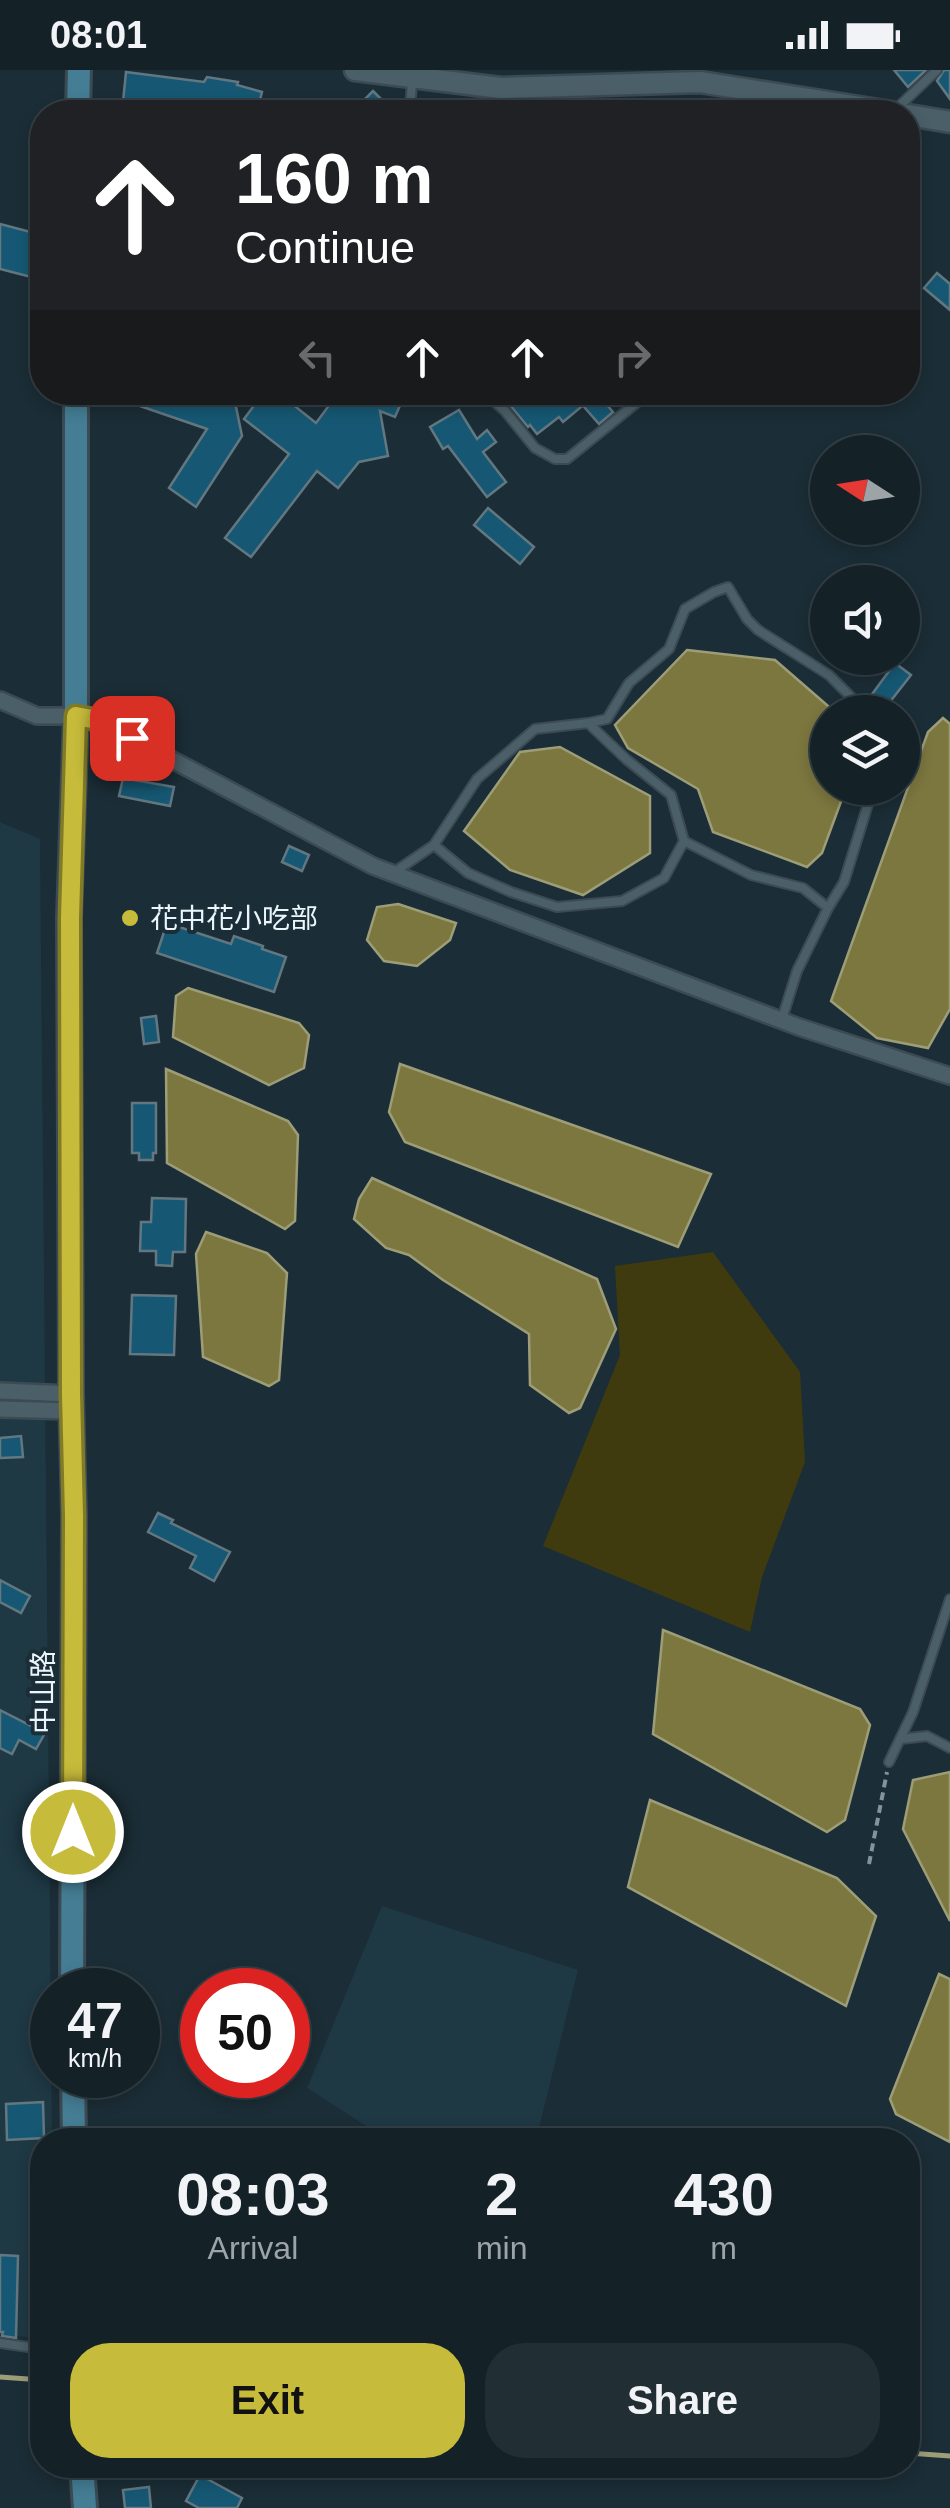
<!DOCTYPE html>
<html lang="en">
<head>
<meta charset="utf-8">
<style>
  :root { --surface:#142228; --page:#212f34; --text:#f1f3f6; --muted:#9da4a8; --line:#333f45; --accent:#c7bb3b }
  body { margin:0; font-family:Helvetica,"Noto Sans TC",sans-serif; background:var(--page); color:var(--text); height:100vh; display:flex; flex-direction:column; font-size:38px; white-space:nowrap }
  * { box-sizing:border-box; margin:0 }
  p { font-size:32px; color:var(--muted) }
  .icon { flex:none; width:55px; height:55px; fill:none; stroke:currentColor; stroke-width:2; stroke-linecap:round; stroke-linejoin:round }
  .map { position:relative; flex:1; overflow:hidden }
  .drawer { position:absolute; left:30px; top:2058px; width:890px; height:350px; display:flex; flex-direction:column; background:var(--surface); border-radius:40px; box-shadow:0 5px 15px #0003,0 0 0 2px var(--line) }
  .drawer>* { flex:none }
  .guide { position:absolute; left:30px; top:30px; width:890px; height:305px; border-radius:40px; box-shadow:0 5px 15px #0003,0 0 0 2px var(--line); background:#202124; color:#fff; overflow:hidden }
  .needle { width:65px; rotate:282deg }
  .tools { position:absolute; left:810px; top:365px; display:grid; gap:20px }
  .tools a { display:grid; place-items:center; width:110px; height:110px; border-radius:50%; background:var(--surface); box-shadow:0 5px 15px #0003,0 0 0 2px var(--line); font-size:50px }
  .speed { position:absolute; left:30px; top:1898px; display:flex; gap:20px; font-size:50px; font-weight:700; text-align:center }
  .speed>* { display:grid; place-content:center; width:130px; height:130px; border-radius:50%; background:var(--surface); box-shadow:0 5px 15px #0003,0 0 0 2px var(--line); line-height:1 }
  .speed small { font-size:25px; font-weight:400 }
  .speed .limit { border:15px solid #d22; background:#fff; color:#111 }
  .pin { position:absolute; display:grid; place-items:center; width:85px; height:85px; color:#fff; margin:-42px; border-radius:20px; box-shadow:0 5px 15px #0006 }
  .me { position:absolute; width:110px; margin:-55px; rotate:0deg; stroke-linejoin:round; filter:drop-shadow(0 0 8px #0008) }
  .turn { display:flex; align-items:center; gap:35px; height:210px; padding:0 40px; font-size:45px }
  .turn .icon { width:130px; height:130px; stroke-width:2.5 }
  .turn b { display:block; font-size:70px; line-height:85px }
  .lanes { display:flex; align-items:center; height:95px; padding:0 40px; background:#0003; justify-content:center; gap:50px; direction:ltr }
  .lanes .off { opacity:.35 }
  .eta { display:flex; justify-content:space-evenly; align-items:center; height:170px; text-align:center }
  .eta b { font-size:60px; font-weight:800; line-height:70px }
  .primary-button { display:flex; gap:20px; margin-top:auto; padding:20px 40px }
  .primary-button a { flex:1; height:115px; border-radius:40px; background:var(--accent); color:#111; font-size:40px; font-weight:800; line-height:115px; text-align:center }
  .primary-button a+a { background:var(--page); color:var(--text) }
  .status { display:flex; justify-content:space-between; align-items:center; height:70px; padding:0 50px; background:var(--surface); direction:ltr }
  .status svg { height:28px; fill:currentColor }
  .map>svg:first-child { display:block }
</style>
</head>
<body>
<div class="status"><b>08:01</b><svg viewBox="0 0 49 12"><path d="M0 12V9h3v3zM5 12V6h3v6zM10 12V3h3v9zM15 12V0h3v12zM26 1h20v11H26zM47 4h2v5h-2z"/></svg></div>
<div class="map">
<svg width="950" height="2438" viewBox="0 0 950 2438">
  <rect width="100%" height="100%" fill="#1b2d36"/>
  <g fill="#1e3844">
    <polygon points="0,752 40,769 52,2070 42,2070 42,2268 0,2265"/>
    <polygon points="382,1836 578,1900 536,2070 388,2070 307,2018"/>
  </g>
  <polygon fill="#3f3b0e" points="713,1182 800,1302 805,1392 762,1507 750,1562 543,1476 620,1285 615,1196"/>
  <g fill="#7c773f" stroke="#9d9d78" stroke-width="2.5">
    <polygon points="687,580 775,590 835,642 828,642 828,718 846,718 822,783 807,797 713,762 698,719 628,678 615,655"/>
    <polygon points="943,648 950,654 950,939 928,978 877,968 831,931 928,662"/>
    <polygon points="560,677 650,726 650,783 583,825 510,800 464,761 520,682"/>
    <polygon points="398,834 456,853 450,870 417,896 384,891 367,870 377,837"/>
    <polygon points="188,918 299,953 309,965 304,998 269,1015 173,967 176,926"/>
    <polygon points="400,994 711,1104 678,1177 405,1072 389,1042"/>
    <polygon points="166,999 288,1051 298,1065 295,1151 285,1159 167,1093"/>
    <polygon points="372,1108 597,1209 616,1259 580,1338 569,1343 530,1315 529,1264 443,1210 409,1185 386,1178 354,1149 359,1129"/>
    <polygon points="206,1162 267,1183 287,1203 279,1310 269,1316 203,1287 196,1184"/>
    <polygon points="663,1560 860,1639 870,1655 845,1750 827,1762 653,1664"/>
    <polygon points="950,1702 950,1851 903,1759 913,1710"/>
    <polygon points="650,1730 837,1808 876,1846 846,1936 628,1817"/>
    <polygon points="939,1904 950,1909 950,2072 896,2044 890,2029"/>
  </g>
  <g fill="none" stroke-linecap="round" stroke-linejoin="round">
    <g stroke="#9d9d78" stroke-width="5">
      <polyline points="0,2307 42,2310"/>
      <polyline points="908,2383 950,2386"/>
    </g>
  </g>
  <g fill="#165873" stroke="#637781" stroke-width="2.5">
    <polygon points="894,0 926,0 908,17"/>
    <polygon points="944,0 950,0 950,29 937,11"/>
    <polygon points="126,2 204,12 207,7 238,12 237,15 262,22 257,42 122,42"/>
    <polygon points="373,21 394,42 358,42 365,35 362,32"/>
    <polygon points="0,154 42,165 42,176 35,208 0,199"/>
    <polygon points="937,203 950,214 950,240 924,218"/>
    <polygon points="108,322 231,322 234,327 242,366 196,437 169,418 207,359 108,325"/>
    <polygon points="264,322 277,322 316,353 339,322 406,322 395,347 380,341 388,386 359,392 338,418 317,401 251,487 225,468 289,384 244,349"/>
    <polygon points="512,322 571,322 581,337 563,352 559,347 537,364 530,355 528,357 510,335 517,329"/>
    <polygon points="589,322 596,322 613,342 599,354 579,331"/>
    <polygon points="459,340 477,369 487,360 496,372 483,382 506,412 487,427 448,376 443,379 430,357"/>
    <polygon points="488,438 534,477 520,494 474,455"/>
    <polygon points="895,593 911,605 882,642 867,631"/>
    <polygon points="123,708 174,717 170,736 119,726"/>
    <polygon points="289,776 309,785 302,801 282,792"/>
    <polygon points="167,853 231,874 234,866 263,876 262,879 286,887 274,922 157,883"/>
    <polygon points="156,946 159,972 144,974 141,948"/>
    <polygon points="132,1033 156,1033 156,1083 153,1083 153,1090 139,1090 139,1083 132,1083"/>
    <polygon points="152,1128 186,1129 185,1182 173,1182 172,1196 156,1195 156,1181 140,1181 141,1152 151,1152"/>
    <polygon points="132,1225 176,1226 174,1285 130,1284"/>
    <polygon points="21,1366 23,1387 0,1388 0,1368"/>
    <polygon points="158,1443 173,1450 171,1453 230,1482 214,1511 190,1498 196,1486 148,1462"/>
    <polygon points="0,1510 30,1526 21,1543 0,1532"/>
    <polygon points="0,1640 45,1663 36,1679 19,1670 12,1684 0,1678"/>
    <polygon points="43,2032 44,2068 7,2070 6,2034"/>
    <polygon points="0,2185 18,2186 16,2268 2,2266 3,2262 0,2262"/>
    <polygon points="200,2405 242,2428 237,2438 199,2438 186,2431"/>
    <polygon points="149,2417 151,2438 125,2438 123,2420"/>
  </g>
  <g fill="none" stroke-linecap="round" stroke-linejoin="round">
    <g stroke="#3c4b53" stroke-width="12">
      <g id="service">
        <polyline points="410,42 412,11"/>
        <polyline points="893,42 937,0"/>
        <polyline points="484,322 505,341 535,378 555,389 567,389 650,322"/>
        <polyline points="588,653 607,649 629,613 669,579 685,539 714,522 728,517 747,549 758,560 829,605 866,642"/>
        <polyline points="434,775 477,709 535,659 588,653 626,689 671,725 684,771"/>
        <polyline points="393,803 434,775 468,803 511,822 557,837 622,831 664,808 684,771 751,805 803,818 828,838 797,901 782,949"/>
        <polyline points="828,838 844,812 873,718"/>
        <polyline points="901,1669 927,1666 950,1678"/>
        <polyline points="889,1692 913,1642 950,1529"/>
        <polyline points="0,2273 42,2279"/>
      </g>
    </g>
    <g stroke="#3c4b53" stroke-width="20">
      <g id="minor">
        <polyline points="0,630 37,646 76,646 97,650 373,796 799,957 950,1006"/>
        <polyline points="0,1321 71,1324"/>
        <polyline points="0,1339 71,1341"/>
      </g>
    </g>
    <g stroke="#3c4b53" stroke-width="25">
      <g id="tertiary">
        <polyline points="355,0 501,18 700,12 891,42"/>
        <polyline points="908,45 950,52"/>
      </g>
    </g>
    <g stroke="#3c4b53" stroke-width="28">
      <g id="secondary">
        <polyline points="78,42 79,0"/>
        <polyline points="72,1920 74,1446 71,1324 69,848 76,646 76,322"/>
        <polyline points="73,2005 74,2070"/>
        <polyline points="82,2395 85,2438"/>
      </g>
    </g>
    <polyline stroke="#85939b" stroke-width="4" stroke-dasharray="8 5" stroke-linecap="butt" points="869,1794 887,1702"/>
    <use href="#service" stroke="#4b5f68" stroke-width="8"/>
    <use href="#minor" stroke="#4b5f68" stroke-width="15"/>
    <use href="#tertiary" stroke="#4b5f68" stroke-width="20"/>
    <use href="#secondary" stroke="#447d94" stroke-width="22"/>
  </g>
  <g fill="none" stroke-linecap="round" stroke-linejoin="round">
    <g stroke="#817a26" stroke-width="25">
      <polyline id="route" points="73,1762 74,1446 71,1324 70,848 76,646 97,650 132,668"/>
    </g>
    <use href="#route" stroke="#c7bb3b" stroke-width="18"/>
  </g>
  <circle fill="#c7bb3b" stroke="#1b2d36" stroke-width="4" cx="130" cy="848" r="10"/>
  <g text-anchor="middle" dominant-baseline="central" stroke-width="8" stroke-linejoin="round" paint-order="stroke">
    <g font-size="28" fill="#ebf6fc" stroke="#1b2d36" text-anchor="start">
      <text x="150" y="848">花中花小吃部</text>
    </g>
    <g font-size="28" fill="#ebf6fc" stroke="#1b2d36">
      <text transform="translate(43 1622) rotate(-90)">中山路</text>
    </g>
  </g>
</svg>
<div class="tools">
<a><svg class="needle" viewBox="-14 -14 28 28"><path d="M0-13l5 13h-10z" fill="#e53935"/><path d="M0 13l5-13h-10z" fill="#9da4a8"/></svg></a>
<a><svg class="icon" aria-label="sound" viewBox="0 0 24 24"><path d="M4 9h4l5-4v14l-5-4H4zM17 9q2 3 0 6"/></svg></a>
<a><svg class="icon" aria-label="layers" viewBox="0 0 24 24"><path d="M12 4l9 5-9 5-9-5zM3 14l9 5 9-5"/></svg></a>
</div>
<div class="speed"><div>47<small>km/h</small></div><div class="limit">50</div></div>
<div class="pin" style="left:132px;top:668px;background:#d93025"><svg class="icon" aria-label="arrive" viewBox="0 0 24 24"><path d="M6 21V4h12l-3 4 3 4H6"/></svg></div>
<svg class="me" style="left:73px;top:1762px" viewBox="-20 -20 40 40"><circle r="17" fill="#c7bb3b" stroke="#fff" stroke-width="3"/><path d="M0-11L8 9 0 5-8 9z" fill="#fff"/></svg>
<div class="guide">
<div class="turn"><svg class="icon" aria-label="ahead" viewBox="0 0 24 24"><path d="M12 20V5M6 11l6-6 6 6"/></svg><div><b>160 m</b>Continue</div></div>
<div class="lanes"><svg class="icon off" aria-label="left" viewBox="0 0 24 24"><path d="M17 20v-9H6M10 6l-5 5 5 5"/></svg><svg class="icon" aria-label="ahead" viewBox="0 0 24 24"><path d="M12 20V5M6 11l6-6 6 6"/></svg><svg class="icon" aria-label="ahead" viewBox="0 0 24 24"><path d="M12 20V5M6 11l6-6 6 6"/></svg><svg class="icon off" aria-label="right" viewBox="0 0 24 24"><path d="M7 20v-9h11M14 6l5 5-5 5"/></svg></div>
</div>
<section class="drawer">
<div class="eta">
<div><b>08:03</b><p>Arrival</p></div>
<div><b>2</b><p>min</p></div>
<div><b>430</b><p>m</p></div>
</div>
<div class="primary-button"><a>Exit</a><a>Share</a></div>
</section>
</div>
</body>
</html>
